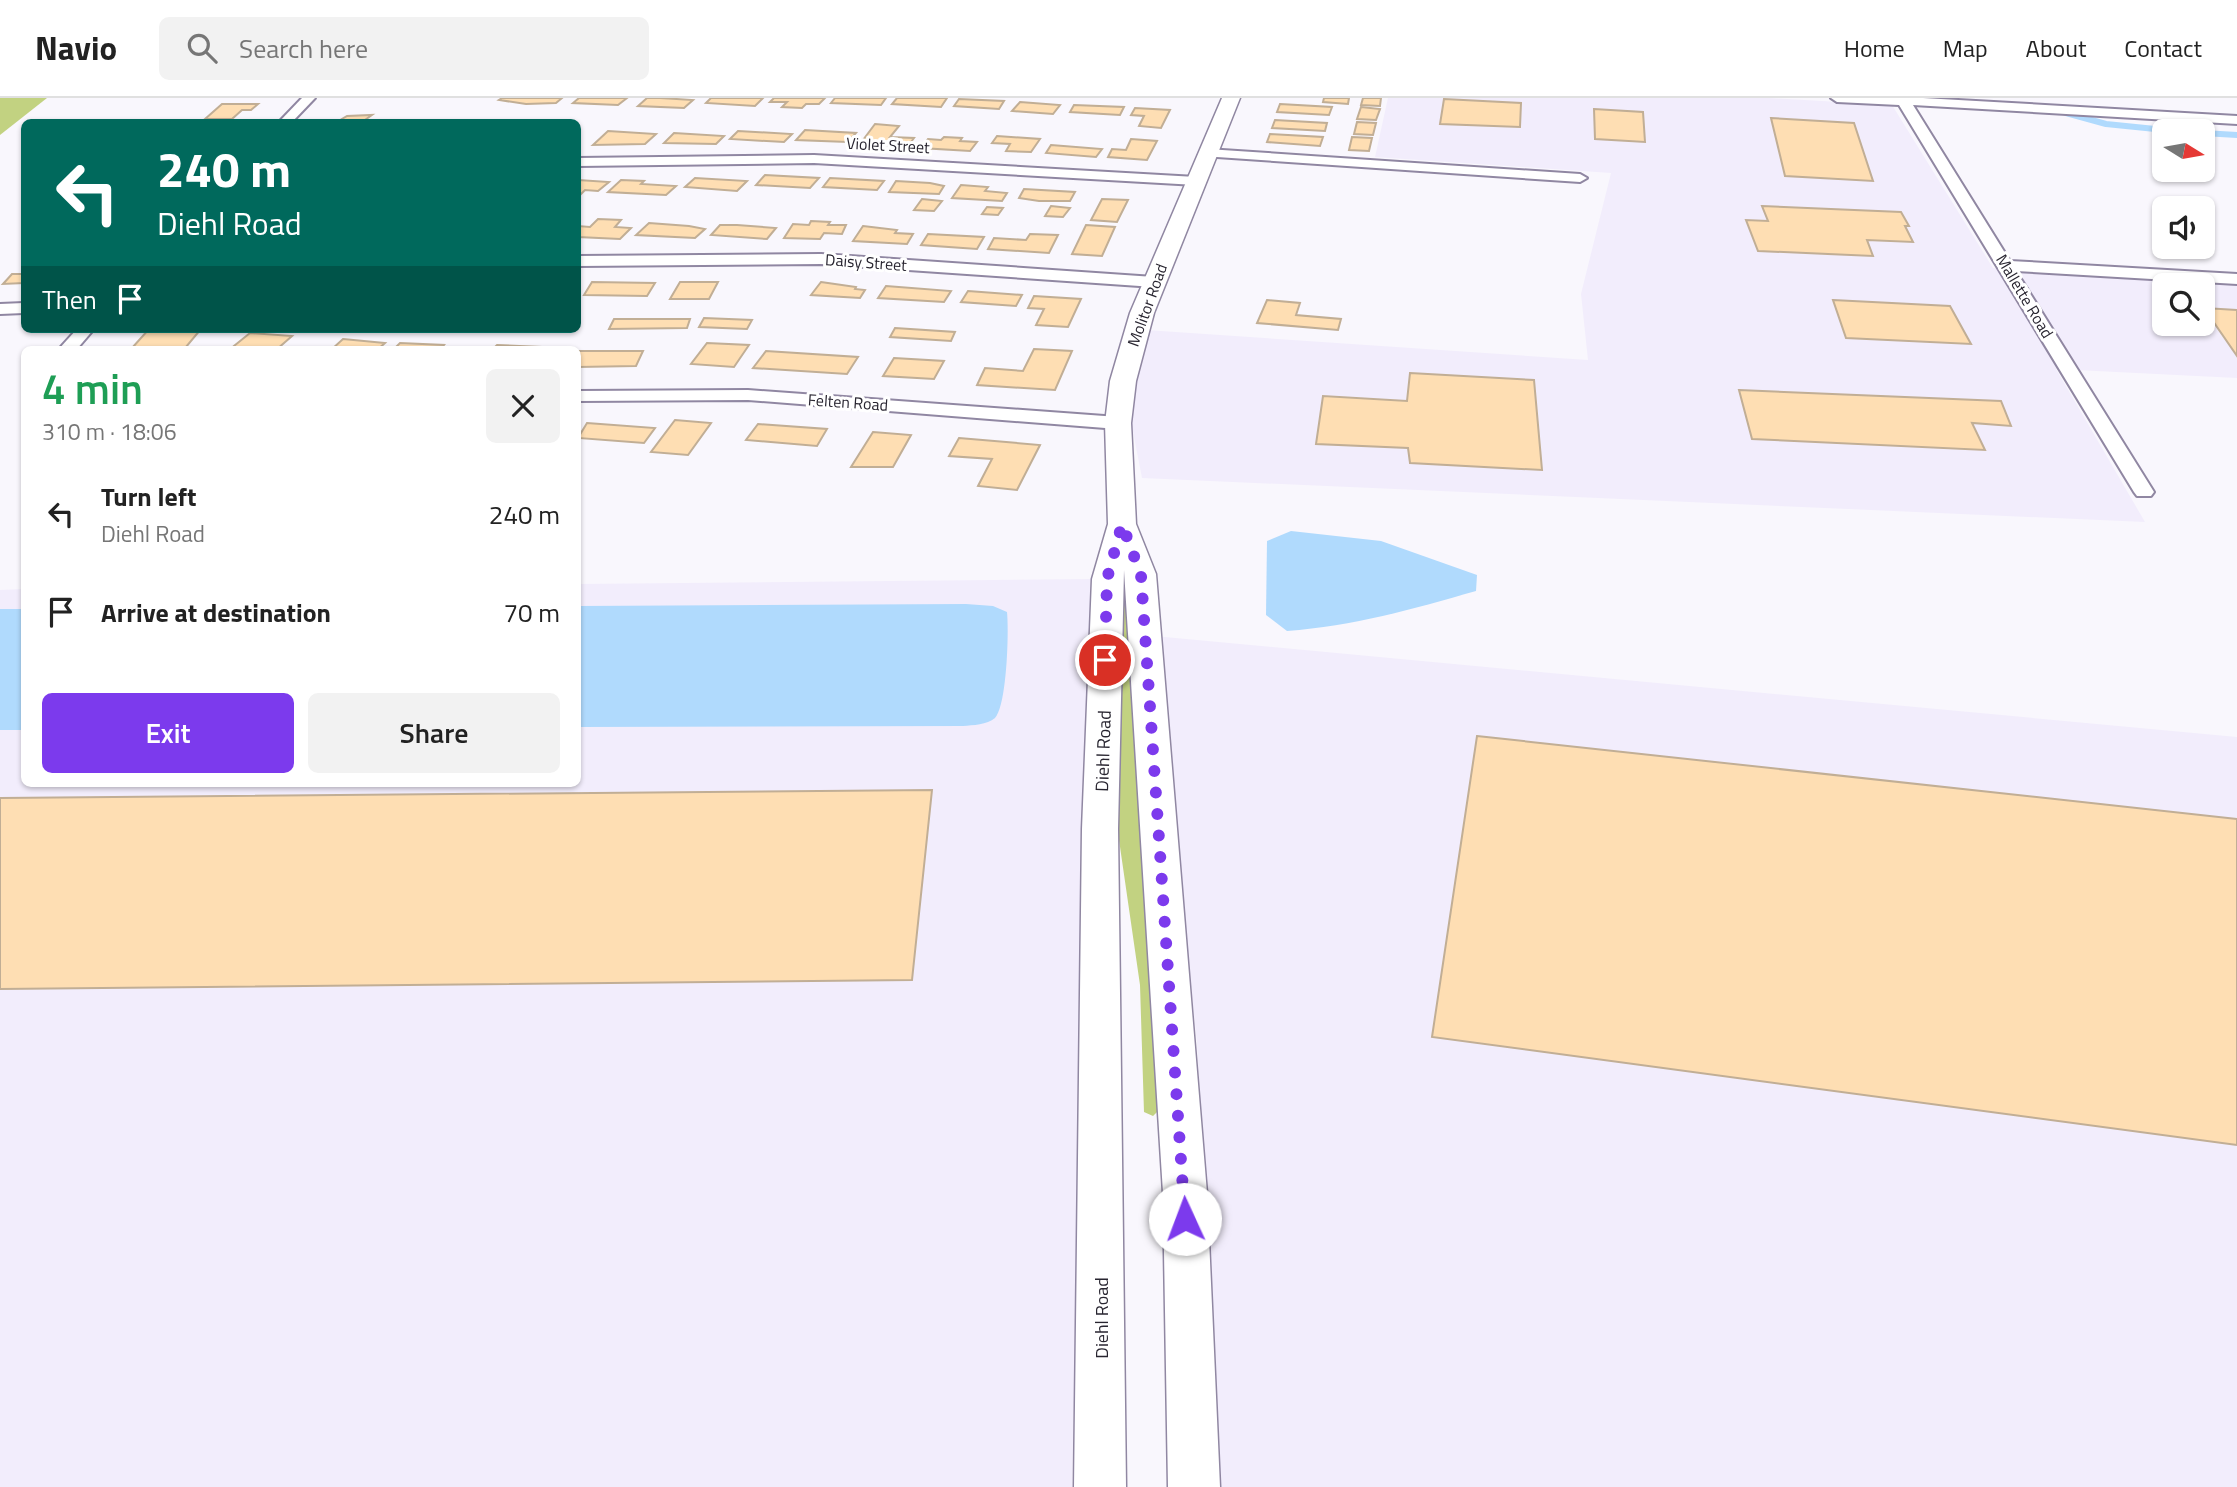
<!DOCTYPE html>
<html lang="en">
<head>
<meta charset="utf-8">
<style>
  :root { --surface:#fff; --page:#f2f2f2; --text:#222; --muted:#767676; --line:#e0e0e0; --accent:#7c3aed }
  body { margin:0; font-family:"Titillium Web",sans-serif; background:var(--page); color:var(--text); height:100vh; display:flex; flex-direction:column; font-size:26px; white-space:nowrap }
  * { box-sizing:border-box; margin:0 }
  p { font-size:23px; color:var(--muted) }
  .icon { flex:none; width:38px; height:38px; fill:none; stroke:currentColor; stroke-width:2; stroke-linecap:round; stroke-linejoin:round }
  .map { position:relative; flex:1; overflow:hidden }
  .side { position:absolute; left:21px; top:248px; width:560px; height:441px; display:flex; flex-direction:column; background:var(--surface); border-radius:10px; box-shadow:0 2px 5px #0004 }
  .side>* { flex:none }
  .hud { position:absolute; left:21px; top:21px; width:560px; height:214px; border-radius:10px; box-shadow:0 2px 5px #0004; background:#00695c; color:#fff; overflow:hidden }
  .needle { width:46px; rotate:101deg }
  .controls { position:absolute; left:2152px; top:21px; display:grid; gap:14px }
  .controls a { display:grid; place-items:center; width:63px; height:63px; border-radius:10px; background:var(--surface); box-shadow:0 2px 5px #0004; font-size:35px }
  .pin { position:absolute; display:grid; place-items:center; width:60px; height:60px; color:#fff; margin:-30px; border:4px solid #fff; border-radius:50%; box-shadow:0 2px 7px #0007 }
  .me { position:absolute; width:77px; margin:-38px; rotate:358deg; stroke-linejoin:round; filter:drop-shadow(0 0 5px #0008) }
  .turn { display:flex; align-items:center; gap:24px; height:147px; padding:0 21px; font-size:32px }
  .turn .icon { width:91px; height:91px; stroke-width:2.5 }
  .turn b { display:block; font-size:49px; line-height:60px }
  .then { display:flex; align-items:center; height:66px; padding:0 21px; background:#0003; gap:14px; font-size:26px }
  .round { display:grid; place-items:center; flex:none; width:74px; height:74px; border-radius:10px; background:var(--page) }
  .head { display:flex; align-items:center; justify-content:space-between; height:119px; padding:0 21px }
  h1 { font-size:42px; font-weight:600; line-height:52px; color:#1e9e55 }
  .button { display:flex; gap:14px; margin-top:auto; padding:14px 21px }
  .button a { flex:1; height:80px; border-radius:10px; background:var(--accent); color:#fff; font-size:28px; font-weight:600; line-height:80px; text-align:center }
  .button a+a { background:var(--page); color:var(--text) }
  ul { padding:0; list-style:none }
  li { display:flex; align-items:center; gap:21px; height:98px; padding:0 21px }
  li div { flex:1 }
  li b { display:block; font-size:26px }
  li em { font-style:normal }
  header { display:flex; align-items:center; gap:42px; box-sizing:border-box; height:98px; padding:0 35px; background:var(--surface); border-bottom:2px solid var(--line) }
  header strong { font-size:33px }
  nav { display:flex; gap:38px; margin-inline-start:auto; font-size:24px }
  .search { width:490px; height:63px; background:var(--page); display:flex; align-items:center; gap:18px; box-sizing:border-box; padding:0 24px; border-radius:10px; color:var(--muted); font-size:26px }
  .map>svg:first-child { display:block }
</style>
</head>
<body>
<header>
<strong>Navio</strong>
<div class="search"><svg class="icon" aria-label="search" viewBox="0 0 24 24"><circle cx="10" cy="10" r="6"/><path d="M15 15l6 6"/></svg>Search here</div>
<nav><a>Home</a><a>Map</a><a>About</a><a>Contact</a></nav>
</header>
<div class="map">
<svg width="2237" height="1389" viewBox="0 0 2237 1389">
  <rect width="100%" height="100%" fill="#f9f7fd"/>
  <g fill="#f2edfc" fill-rule="evenodd">
    <path d="M1388,0H1769L1892,7L1993,170L2237,187V280L2056,271L2145,424L1142,380L1130,318L1146,232L1588,262L1581,196L1611,75L1375,59ZM2165,187H2203V226H2165Z"/>
    <polygon points="1093,481 1072,1389 0,1389 0,492 24,491 24,686 578,686 578,486"/>
    <polygon points="1154,538 2237,639 2237,1389 1218,1389 1197,945"/>
  </g>
  <g fill="#c2d281">
    <polygon points="0,0 47,0 0,37"/>
    <polygon points="1121,480 1125,482 1158,1013 1153,1018 1144,1014 1140,887 1118,735"/>
  </g>
  <g fill="#b0dafd">
    <path d="M1291,433L1381,443L1477,477L1476,493C1413,511 1353,528 1287,533L1266,517L1267,443Z"/>
    <path d="M966,506L993,508L1007,514C1009,533 1007,607 995,620C987,627 973,627 963,628L578,629V508Z"/>
    <rect x="0" y="511" width="24" height="121"/>
  </g>
  <g fill="none" stroke-linecap="round" stroke-linejoin="round">
    <g stroke="#b0dafd" stroke-width="6">
      <polyline points="2066,15 2106,26 2175,33"/>
      <polyline points="2203,35 2237,37"/>
    </g>
  </g>
  <g fill="#fedeb3" stroke="#c1ae95" stroke-width="2">
    <polygon points="502,0 562,0 556,5 526,6 499,2"/>
    <polygon points="579,0 627,0 618,7 573,5"/>
    <polygon points="647,0 660,0 693,2 684,10 638,8"/>
    <polygon points="711,0 763,0 755,8 706,5"/>
    <polygon points="774,0 825,0 819,6 806,6 802,10 782,9 787,4 770,4"/>
    <polygon points="835,0 886,0 881,7 831,5"/>
    <polygon points="897,0 947,0 941,9 892,6"/>
    <polygon points="1324,0 1349,0 1348,6 1323,4"/>
    <polygon points="1363,0 1381,0 1380,8 1361,7"/>
    <polygon points="959,1 1004,3 999,11 954,8"/>
    <polygon points="1444,1 1521,5 1520,29 1440,26"/>
    <polygon points="1020,4 1060,7 1053,16 1012,13"/>
    <polygon points="222,6 258,6 251,12 242,12 232,21 205,21"/>
    <polygon points="1280,6 1332,9 1329,17 1277,14"/>
    <polygon points="1074,7 1124,9 1120,17 1070,14"/>
    <polygon points="1361,9 1380,11 1376,22 1357,21"/>
    <polygon points="1135,10 1170,12 1161,30 1139,28 1144,18 1131,17"/>
    <polygon points="1594,11 1643,14 1645,44 1595,41"/>
    <polygon points="372,17 362,24 337,24 347,18"/>
    <polygon points="1771,20 1854,25 1873,83 1785,78"/>
    <polygon points="1275,22 1327,25 1325,33 1272,30"/>
    <polygon points="1357,24 1376,25 1373,37 1354,36"/>
    <polygon points="875,26 899,28 890,39 914,40 908,48 860,46"/>
    <polygon points="805,32 856,35 848,44 796,42"/>
    <polygon points="608,33 656,36 645,46 593,47"/>
    <polygon points="738,33 792,36 784,44 730,41"/>
    <polygon points="674,35 724,38 716,46 664,45"/>
    <polygon points="1270,36 1323,39 1320,48 1267,44"/>
    <polygon points="997,38 1040,41 1031,54 1006,53 1010,46 992,45"/>
    <polygon points="944,39 962,40 960,43 977,44 970,53 921,50 928,41 941,42"/>
    <polygon points="1352,39 1372,40 1369,53 1349,52"/>
    <polygon points="1131,41 1157,43 1147,62 1108,59 1112,51 1126,52"/>
    <polygon points="1051,47 1102,51 1096,59 1046,55"/>
    <polygon points="765,77 819,80 810,90 756,87"/>
    <polygon points="695,80 747,83 737,93 685,89"/>
    <polygon points="830,80 884,83 877,92 823,89"/>
    <polygon points="578,82 609,84 598,93 585,92 580,97"/>
    <polygon points="621,82 644,83 641,86 676,88 666,97 608,94"/>
    <polygon points="896,83 930,85 944,88 939,96 889,94"/>
    <polygon points="961,87 988,89 985,93 1007,95 1002,103 952,100"/>
    <polygon points="1024,91 1075,94 1070,103 1039,103 1019,100"/>
    <polygon points="922,101 942,103 934,113 914,112"/>
    <polygon points="1102,101 1128,102 1117,124 1091,122"/>
    <polygon points="1051,108 1070,110 1063,119 1045,118"/>
    <polygon points="1762,108 1901,114 1909,128 1905,128 1913,144 1867,142 1873,158 1758,153 1746,122 1768,123"/>
    <polygon points="987,109 1003,110 998,117 982,116"/>
    <polygon points="598,121 621,122 615,129 631,130 620,141 578,139 578,128 590,129"/>
    <polygon points="811,123 830,124 828,127 846,127 842,136 824,135 820,141 784,140 793,126 809,127"/>
    <polygon points="649,125 689,128 705,131 695,140 636,137"/>
    <polygon points="720,127 737,127 776,130 767,141 711,137"/>
    <polygon points="1086,127 1115,129 1102,158 1072,156"/>
    <polygon points="863,128 897,132 895,135 913,136 907,146 853,143"/>
    <polygon points="928,136 984,139 977,151 921,147"/>
    <polygon points="1030,136 1058,137 1049,155 988,151 994,140 1026,142"/>
    <polygon points="12,176 24,176 24,185 3,186"/>
    <polygon points="592,184 655,185 647,198 584,197"/>
    <polygon points="680,184 718,184 709,201 670,201"/>
    <polygon points="821,184 856,189 855,191 865,192 860,200 811,197"/>
    <polygon points="886,188 951,193 944,204 878,200"/>
    <polygon points="968,193 1022,197 1016,208 961,204"/>
    <polygon points="1034,198 1081,201 1068,229 1036,227 1044,211 1028,210"/>
    <polygon points="1267,202 1300,205 1296,217 1341,221 1338,232 1257,225"/>
    <polygon points="1833,202 1950,208 1971,246 1846,240"/>
    <polygon points="2204,210 2237,212 2237,258"/>
    <polygon points="704,220 752,222 747,231 699,229"/>
    <polygon points="614,221 690,221 687,230 609,231"/>
    <polygon points="895,230 955,234 951,243 890,239"/>
    <polygon points="149,231 201,231 186,249 132,250"/>
    <polygon points="250,235 292,238 276,252 229,252"/>
    <polygon points="343,241 385,245 377,252 331,252"/>
    <polygon points="400,245 444,247 440,252 393,252"/>
    <polygon points="707,245 749,247 734,269 691,266"/>
    <polygon points="497,247 540,249 537,252 492,252"/>
    <polygon points="1034,251 1072,253 1055,292 977,287 985,270 1023,273"/>
    <polygon points="578,253 643,253 636,268 578,269"/>
    <polygon points="766,253 858,259 847,276 753,270"/>
    <polygon points="894,260 944,263 934,281 883,278"/>
    <polygon points="1410,275 1534,282 1542,372 1410,365 1408,350 1316,346 1323,298 1407,303"/>
    <polygon points="1739,292 2001,303 2011,328 1972,325 1985,352 1752,341"/>
    <polygon points="675,322 711,325 688,357 651,354"/>
    <polygon points="587,325 655,330 644,345 578,340"/>
    <polygon points="758,326 827,331 817,348 746,342"/>
    <polygon points="873,334 911,337 893,369 851,369"/>
    <polygon points="959,340 1040,347 1017,392 978,388 992,361 949,358"/>
    <polygon points="1477,638 2237,721 2237,1047 1432,939"/>
    <polygon points="932,692 912,882 0,891 0,700"/>
  </g>
  <g fill="none" stroke-linecap="round" stroke-linejoin="round">
    <g stroke="#9087a2" stroke-width="4">
      <g id="street">
        <polygon points="302,0 315,0 292,24 279,24"/>
        <polygon points="1831,0 1923,0 2237,18 2237,26 1913,7 2010,163 2237,176 2237,186 2016,173 2154,394 2151,398 2137,398 2134,394 1899,7 1837,4"/>
        <polygon points="1207,51 1580,76 1587,80 1580,84 1202,58 1202,52"/>
        <polygon points="814,57 1196,79 1203,83 1196,87 814,65 578,68 578,60"/>
        <polygon points="821,156 1154,179 1162,184 1154,189 821,166 578,168 578,158"/>
        <polygon points="24,205 24,215 0,216 0,206"/>
        <polygon points="77,231 94,231 76,252 58,252"/>
        <polygon points="748,292 1118,319 1127,325 1118,331 748,302 578,303 578,293"/>
      </g>
    </g>
    <g stroke="#9087a2" stroke-width="3">
      <polygon id="secondary" points="1222,0 1240,0 1154,215 1136,283 1131,325 1136,426 1156,476 1207,1095 1220,1389 1168,1389 1163,1095 1124,472 1118,731 1126,1389 1074,1389 1082,731 1092,481 1108,426 1105,325 1110,283 1130,215"/>
    </g>
    <use href="#street" fill="#fff" fill-rule="evenodd"/>
    <use href="#secondary" fill="#fff" fill-rule="evenodd"/>
  </g>
  <g fill="none" stroke-linecap="round" stroke-linejoin="round">
    <polyline stroke="#7c3aed" stroke-width="12" stroke-dasharray="0 21.6" points="1105,562 1107,481 1122,426 1141,477 1185,1121"/>
  </g>
  <g text-anchor="middle" dominant-baseline="central" stroke-width="6" stroke-linejoin="round" paint-order="stroke">
    <g font-size="16" fill="#282530" stroke="#fff">
      <text transform="translate(888 47) rotate(3)">Violet Street</text>
      <text transform="translate(866 164) rotate(4)">Daisy Street</text>
      <text transform="translate(2025 198) rotate(59)">Mallette Road</text>
      <text transform="translate(1147 207) rotate(-70)">Molitor Road</text>
      <text transform="translate(848 304) rotate(4)">Felten Road</text>
    </g>
    <g font-size="18" fill="#282530" stroke="#fff">
      <text transform="translate(1103 653) rotate(-88)">Diehl Road</text>
      <text transform="translate(1101 1220) rotate(-90)">Diehl Road</text>
    </g>
  </g>
</svg>
<div class="controls">
<a><svg class="needle" viewBox="-14 -14 28 28"><path d="M0-13l5 13h-10z" fill="#e53935"/><path d="M0 13l5-13h-10z" fill="#767676"/></svg></a>
<a><svg class="icon" aria-label="sound" viewBox="0 0 24 24"><path d="M4 9h4l5-4v14l-5-4H4zM17 9q2 3 0 6"/></svg></a>
<a><svg class="icon" aria-label="search" viewBox="0 0 24 24"><circle cx="10" cy="10" r="6"/><path d="M15 15l6 6"/></svg></a>
</div>
<div class="pin" style="left:1105px;top:562px;background:#d93025"><svg class="icon" aria-label="arrive" viewBox="0 0 24 24"><path d="M6 21V4h12l-3 4 3 4H6"/></svg></div>
<svg class="me" style="left:1185px;top:1121px" viewBox="-20 -20 40 40"><circle r="19" fill="#fff"/><path d="M0-13L10 11 0 6-10 11z" fill="#7c3aed"/></svg>
<div class="hud">
<div class="turn"><svg class="icon" aria-label="left" viewBox="0 0 24 24"><path d="M17 20v-9H6M10 6l-5 5 5 5"/></svg><div><b>240 m</b>Diehl Road</div></div>
<div class="then">Then<svg class="icon" aria-label="arrive" viewBox="0 0 24 24"><path d="M6 21V4h12l-3 4 3 4H6"/></svg></div>
</div>
<section class="side">
<div class="head"><div><h1>4 min</h1><p>310 m · 18:06</p></div><a class="round"><svg class="icon" aria-label="close" viewBox="0 0 24 24"><path d="M6 6l12 12M18 6L6 18"/></svg></a></div>
<ul>
<li><svg class="icon" aria-label="left" viewBox="0 0 24 24"><path d="M17 20v-9H6M10 6l-5 5 5 5"/></svg><div><b>Turn left</b><p>Diehl Road</p></div><em>240 m</em></li>
<li><svg class="icon" aria-label="arrive" viewBox="0 0 24 24"><path d="M6 21V4h12l-3 4 3 4H6"/></svg><div><b>Arrive at destination</b></div><em>70 m</em></li>
</ul>
<div class="button"><a>Exit</a><a>Share</a></div>
</section>
</div>
</body>
</html>
